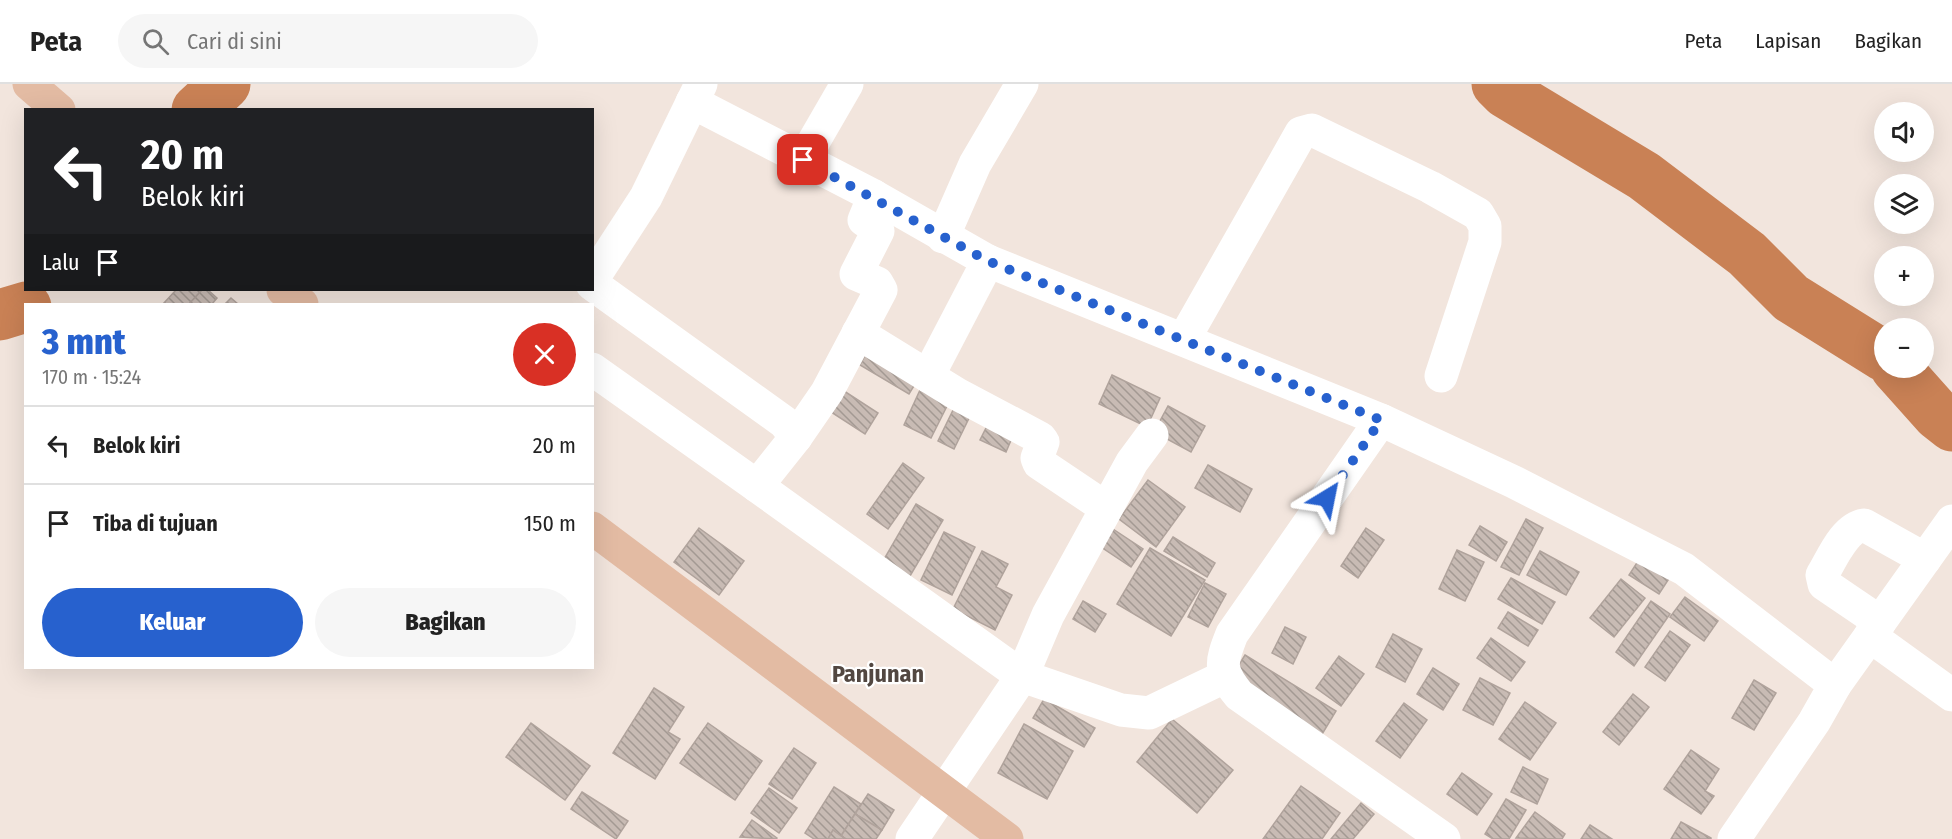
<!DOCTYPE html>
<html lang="id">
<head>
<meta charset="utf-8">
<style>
  :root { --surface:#fff; --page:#f6f6f6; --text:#222; --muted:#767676; --line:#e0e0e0; --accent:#2761ce }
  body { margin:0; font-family:"Fira Sans Condensed",sans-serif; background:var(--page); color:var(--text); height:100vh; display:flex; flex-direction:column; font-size:22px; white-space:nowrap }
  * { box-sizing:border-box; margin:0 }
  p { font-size:20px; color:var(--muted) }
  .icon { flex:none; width:33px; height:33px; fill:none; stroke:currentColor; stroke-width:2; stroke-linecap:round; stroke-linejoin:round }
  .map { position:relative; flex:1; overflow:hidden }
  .side { position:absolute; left:24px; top:219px; width:570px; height:366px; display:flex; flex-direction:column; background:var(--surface); border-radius:0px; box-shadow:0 6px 24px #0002 }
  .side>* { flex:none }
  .top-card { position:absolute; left:24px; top:24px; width:570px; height:183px; border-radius:0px; box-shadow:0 6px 24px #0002; background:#202124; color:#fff; overflow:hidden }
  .buttons { position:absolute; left:1874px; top:18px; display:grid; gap:12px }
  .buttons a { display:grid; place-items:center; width:60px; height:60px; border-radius:50%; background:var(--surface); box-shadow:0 6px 24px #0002; font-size:30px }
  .pin { position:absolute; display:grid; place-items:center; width:51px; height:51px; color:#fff; margin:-26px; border-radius:12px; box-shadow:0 3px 9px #0006 }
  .me { position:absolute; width:66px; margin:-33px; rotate:35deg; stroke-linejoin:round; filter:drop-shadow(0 0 4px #0008) }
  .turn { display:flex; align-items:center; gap:21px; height:126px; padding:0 18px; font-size:27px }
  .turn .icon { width:78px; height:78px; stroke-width:2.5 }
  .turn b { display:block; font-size:42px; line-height:51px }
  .then { display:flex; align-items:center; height:57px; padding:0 18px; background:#0003; gap:12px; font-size:22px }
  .round { display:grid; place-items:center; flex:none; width:63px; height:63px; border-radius:32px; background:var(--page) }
  .headline { display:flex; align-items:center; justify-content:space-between; height:102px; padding:0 18px }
  h1 { font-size:36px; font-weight:800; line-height:45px; color:var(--accent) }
  .cta { display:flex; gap:12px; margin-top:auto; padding:12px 18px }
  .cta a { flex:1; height:69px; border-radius:36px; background:var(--accent); color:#fff; font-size:24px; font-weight:800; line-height:69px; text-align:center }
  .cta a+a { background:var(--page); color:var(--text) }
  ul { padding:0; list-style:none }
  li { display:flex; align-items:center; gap:18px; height:78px; padding:0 18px; border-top:2px solid var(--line) }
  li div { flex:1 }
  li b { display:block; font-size:22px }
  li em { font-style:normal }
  header { display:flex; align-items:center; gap:36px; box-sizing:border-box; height:84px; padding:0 30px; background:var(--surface); border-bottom:2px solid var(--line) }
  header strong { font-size:28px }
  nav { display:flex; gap:33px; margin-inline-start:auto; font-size:21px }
  .search { width:420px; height:54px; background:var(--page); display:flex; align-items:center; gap:15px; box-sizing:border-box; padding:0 21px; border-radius:33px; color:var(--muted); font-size:22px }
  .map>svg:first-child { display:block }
</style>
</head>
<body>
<header>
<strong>Peta</strong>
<div class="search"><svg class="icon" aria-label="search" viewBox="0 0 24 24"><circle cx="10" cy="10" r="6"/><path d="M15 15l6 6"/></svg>Cari di sini</div>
<nav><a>Peta</a><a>Lapisan</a><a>Bagikan</a></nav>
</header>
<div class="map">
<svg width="1952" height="755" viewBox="0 0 1952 755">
  <defs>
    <pattern id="building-back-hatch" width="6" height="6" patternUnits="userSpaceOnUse" patternTransform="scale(1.5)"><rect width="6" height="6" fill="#c8bbb4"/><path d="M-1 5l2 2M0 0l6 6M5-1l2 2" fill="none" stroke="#a39993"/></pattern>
  </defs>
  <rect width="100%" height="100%" fill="#f2e5dd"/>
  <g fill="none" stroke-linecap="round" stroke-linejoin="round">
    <g stroke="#c98155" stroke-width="51">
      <polyline points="1497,0 1506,9 1644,92 1747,170 1791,214 1884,272"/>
      <polyline points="197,26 225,0"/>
      <polyline points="0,231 26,223"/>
      <polyline points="1896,284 1938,331 1952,342"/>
    </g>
  </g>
  <g fill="url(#building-back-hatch)" stroke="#b0a39c" stroke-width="1.5">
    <polygon points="176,206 202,206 189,220 163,220"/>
    <polygon points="202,206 208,206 217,214 212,220 189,220"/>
    <polygon points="231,214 238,220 225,220"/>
    <polygon points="870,262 920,292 909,310 860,281"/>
    <polygon points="1112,291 1160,314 1147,343 1099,320"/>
    <polygon points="920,306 948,320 931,354 904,341"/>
    <polygon points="844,307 878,329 865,350 831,328"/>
    <polygon points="956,320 972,328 954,365 938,357"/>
    <polygon points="1168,322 1205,342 1191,368 1154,348"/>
    <polygon points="990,336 1015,347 1006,368 980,356"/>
    <polygon points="903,379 924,394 888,445 867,430"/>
    <polygon points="1208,381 1252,405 1240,428 1195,404"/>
    <polygon points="1148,396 1185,423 1156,463 1119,435"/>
    <polygon points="916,420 943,436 910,492 883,477"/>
    <polygon points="1526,435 1543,444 1519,491 1501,483"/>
    <polygon points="1480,442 1507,458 1496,477 1469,461"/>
    <polygon points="699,444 744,477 719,511 674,478"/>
    <polygon points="1366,444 1384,456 1358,494 1341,482"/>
    <polygon points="1113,445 1143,465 1131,483 1101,463"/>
    <polygon points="944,448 975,463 952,511 921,496"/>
    <polygon points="1173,453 1215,479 1207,493 1164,467"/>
    <polygon points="1150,464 1205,496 1171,552 1117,520"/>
    <polygon points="1457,466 1484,478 1465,517 1439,505"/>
    <polygon points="982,467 1008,480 996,503 1012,511 995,546 953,525"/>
    <polygon points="1540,467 1579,488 1566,511 1527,491"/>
    <polygon points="1642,471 1672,490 1659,510 1629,491"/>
    <polygon points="1511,494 1555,518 1542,540 1498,515"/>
    <polygon points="1621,495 1645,514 1614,553 1590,534"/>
    <polygon points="1205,499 1226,510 1208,543 1188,533"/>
    <polygon points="1685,513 1718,537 1704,557 1670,533"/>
    <polygon points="1083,517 1106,530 1095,548 1073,535"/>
    <polygon points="1651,517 1670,530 1634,582 1616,568"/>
    <polygon points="1508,528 1538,546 1528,562 1498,544"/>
    <polygon points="1285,543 1306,553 1293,580 1272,569"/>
    <polygon points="1670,547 1690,561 1665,597 1645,583"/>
    <polygon points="1393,550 1422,565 1405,598 1376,583"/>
    <polygon points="1491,554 1525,578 1511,597 1477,574"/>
    <polygon points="1245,571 1336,627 1321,652 1230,595"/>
    <polygon points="1339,572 1364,590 1341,622 1316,604"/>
    <polygon points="1433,584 1459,600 1443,626 1417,610"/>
    <polygon points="1480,594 1510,609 1493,641 1463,626"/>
    <polygon points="1754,596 1776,609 1754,646 1732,634"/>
    <polygon points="654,604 684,623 668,648 680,655 655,695 613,669"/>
    <polygon points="1633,610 1649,623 1619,661 1603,648"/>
    <polygon points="1044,615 1095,644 1084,663 1033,634"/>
    <polygon points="1525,618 1556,639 1530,676 1499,655"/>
    <polygon points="1404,619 1427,636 1400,674 1376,657"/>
    <polygon points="1172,635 1233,686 1197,729 1137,678"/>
    <polygon points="531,639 590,682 565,716 506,673"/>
    <polygon points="708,639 762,677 735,716 680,679"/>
    <polygon points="1024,640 1073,667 1047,715 998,689"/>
    <polygon points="794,664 816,679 792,715 769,700"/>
    <polygon points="1691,666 1719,685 1705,707 1714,712 1701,730 1664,705"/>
    <polygon points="1523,683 1548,695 1537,720 1511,708"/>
    <polygon points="1462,689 1492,710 1477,731 1447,710"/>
    <polygon points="1301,702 1340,729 1322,755 1263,755"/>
    <polygon points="834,703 861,720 841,752 833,746 828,755 814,755 805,749"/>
    <polygon points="769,704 797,724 779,749 751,729"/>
    <polygon points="582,708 628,737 616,755 571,725"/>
    <polygon points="868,710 894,726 882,746 855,730"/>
    <polygon points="1506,715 1526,726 1509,755 1493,755 1485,750"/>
    <polygon points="1361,719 1374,730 1353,755 1331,755"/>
    <polygon points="1535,728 1565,750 1562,755 1516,754"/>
    <polygon points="855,730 882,746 876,755 846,755 841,752"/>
    <polygon points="752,736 777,754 776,755 740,753"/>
    <polygon points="1681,738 1711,754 1711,755 1671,755"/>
    <polygon points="1590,741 1612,755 1581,755"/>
    <polygon points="833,746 841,752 846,755 828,755"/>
  </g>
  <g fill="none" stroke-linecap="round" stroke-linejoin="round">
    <g stroke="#fff" stroke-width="33">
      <polyline points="692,18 874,112 988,177 1381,336 1514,398 1684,485 1835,601 1814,638 1734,755"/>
      <polyline points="803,76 847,0"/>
      <polyline points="943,153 975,80 1022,0"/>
      <polyline points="592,196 646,113 701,0"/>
      <polyline points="592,200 784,338 796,353 827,308 881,206 877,199 856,190 878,147 877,144 864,136 874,112"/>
      <polyline points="858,249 957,310 1040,354 1043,358 1037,374 1039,379 1106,424"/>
      <polyline points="1184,255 1301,49 1312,46 1430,103 1478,130 1485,142 1485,158 1441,292"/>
      <polyline points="592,285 757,402"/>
      <polyline points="928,292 988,177"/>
      <path d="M1381,336L1232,550C1220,580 1219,586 1239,611L1444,755"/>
      <polyline points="796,353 757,402 1022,592 1121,626 1149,629 1224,593"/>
      <path d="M1880,538L1824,500L1822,491C1832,475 1844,444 1864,441L1925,475"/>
      <polyline points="1870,552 1952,611"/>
      <polyline points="1835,601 1952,437"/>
      <polyline points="912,755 1022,592 1048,531 1132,378 1152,351"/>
    </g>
    <g stroke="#e3bba3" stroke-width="33">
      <polyline points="29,0 59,26"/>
      <polyline points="283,206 302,220"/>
      <polyline points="592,444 1007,755"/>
    </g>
  </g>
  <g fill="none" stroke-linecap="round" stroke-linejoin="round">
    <polyline stroke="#2761ce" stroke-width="10" stroke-dasharray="0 18" points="803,76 988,177 1381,336 1327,414"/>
  </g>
  <g text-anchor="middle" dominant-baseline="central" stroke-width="4.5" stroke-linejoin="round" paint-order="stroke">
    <g font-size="24" font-weight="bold" fill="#524741" stroke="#fff">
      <text x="878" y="590">Panjunan</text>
    </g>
  </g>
</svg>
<div class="buttons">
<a><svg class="icon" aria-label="sound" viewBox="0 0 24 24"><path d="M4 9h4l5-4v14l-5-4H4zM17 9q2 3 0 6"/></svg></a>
<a><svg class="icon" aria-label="layers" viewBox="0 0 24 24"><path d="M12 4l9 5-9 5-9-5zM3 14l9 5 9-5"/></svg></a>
<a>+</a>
<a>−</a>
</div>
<div class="pin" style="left:803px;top:76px;background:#d93025"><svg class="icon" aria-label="arrive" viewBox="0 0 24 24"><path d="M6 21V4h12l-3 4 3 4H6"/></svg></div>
<svg class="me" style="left:1327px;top:414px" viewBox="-20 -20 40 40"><path d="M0-17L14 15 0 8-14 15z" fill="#2761ce" stroke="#fff" stroke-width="4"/></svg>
<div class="top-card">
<div class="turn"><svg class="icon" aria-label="left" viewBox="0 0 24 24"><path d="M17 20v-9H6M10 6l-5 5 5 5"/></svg><div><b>20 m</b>Belok kiri</div></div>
<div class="then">Lalu<svg class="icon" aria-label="arrive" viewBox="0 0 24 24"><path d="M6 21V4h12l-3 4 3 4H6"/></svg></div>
</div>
<section class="side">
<div class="headline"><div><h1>3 mnt</h1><p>170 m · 15:24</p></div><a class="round" style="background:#d93025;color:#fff"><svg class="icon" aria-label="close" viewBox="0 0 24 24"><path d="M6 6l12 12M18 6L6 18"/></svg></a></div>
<ul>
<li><svg class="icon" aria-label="left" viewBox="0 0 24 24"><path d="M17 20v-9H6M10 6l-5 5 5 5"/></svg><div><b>Belok kiri</b></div><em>20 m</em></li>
<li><svg class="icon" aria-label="arrive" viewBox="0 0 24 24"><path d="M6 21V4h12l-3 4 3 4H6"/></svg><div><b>Tiba di tujuan</b></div><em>150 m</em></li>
</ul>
<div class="cta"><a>Keluar</a><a>Bagikan</a></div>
</section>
</div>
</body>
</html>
